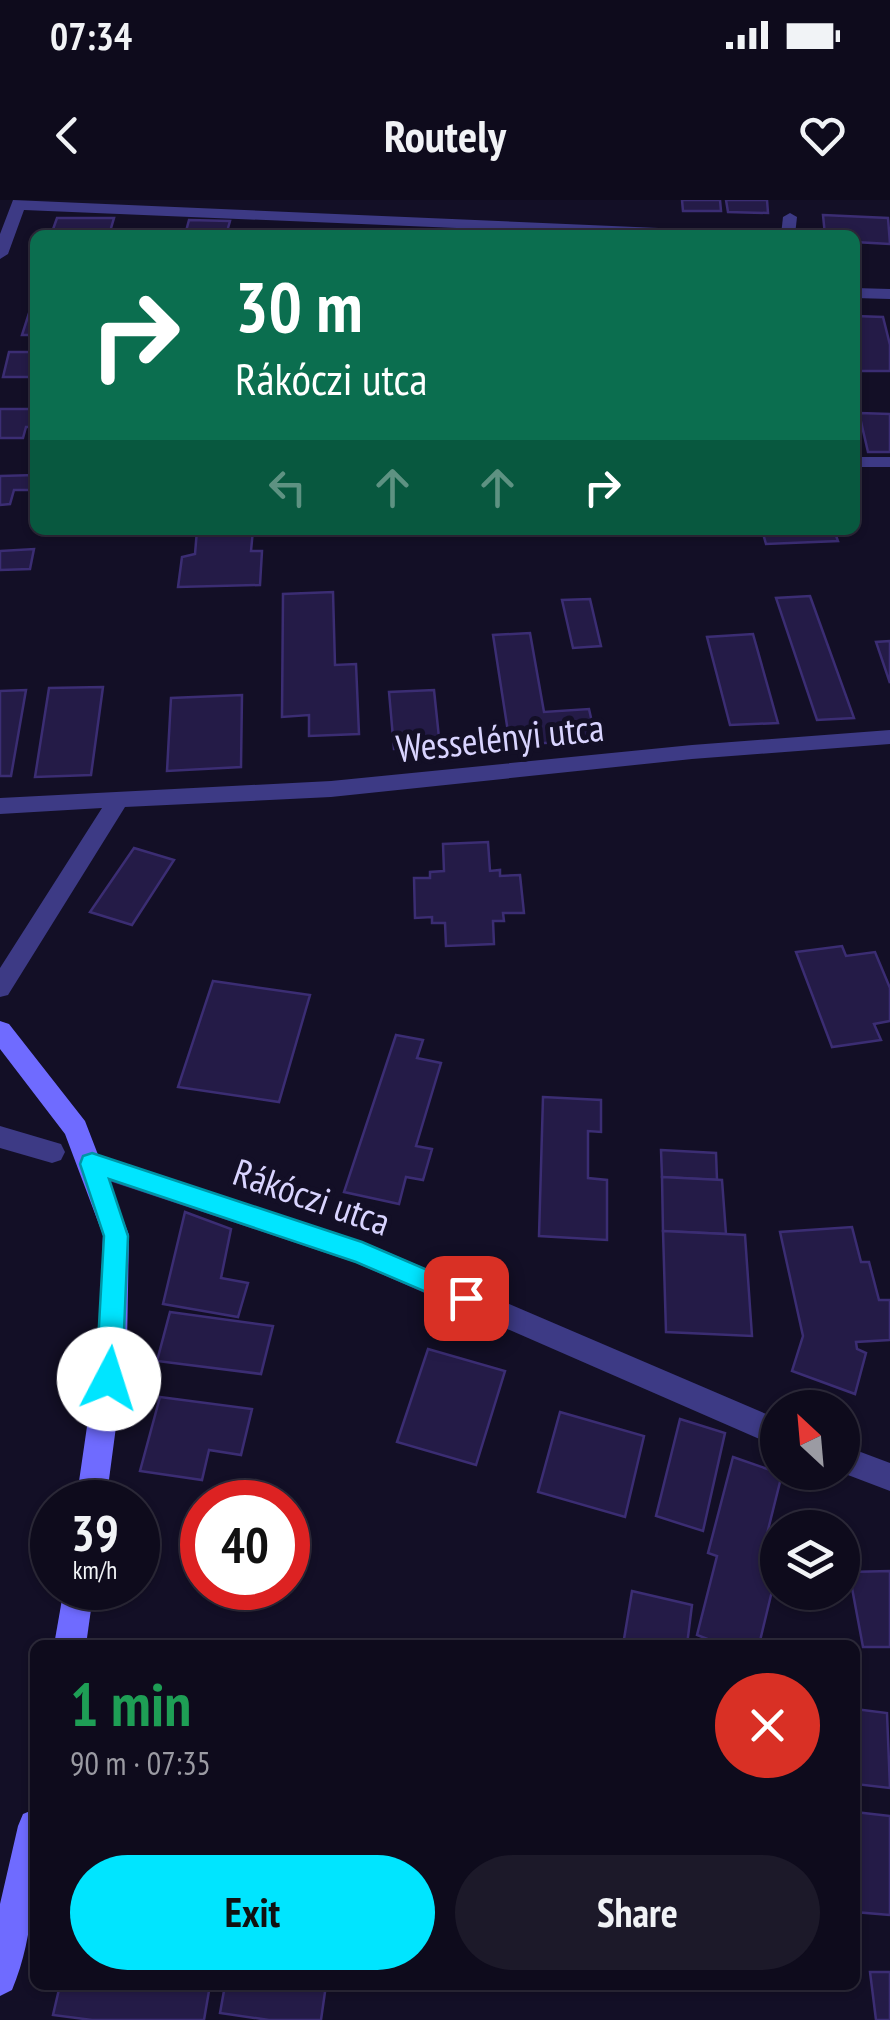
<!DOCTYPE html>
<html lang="en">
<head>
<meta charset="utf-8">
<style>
  :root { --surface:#0e0b1c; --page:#1c1929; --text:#f1f3f6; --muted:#9b9ba3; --line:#2e2b3b; --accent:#00e5ff }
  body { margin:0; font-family:"PT Sans Narrow",sans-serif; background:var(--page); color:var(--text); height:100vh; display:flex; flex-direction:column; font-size:38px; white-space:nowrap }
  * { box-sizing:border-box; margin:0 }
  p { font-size:32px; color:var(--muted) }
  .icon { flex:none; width:55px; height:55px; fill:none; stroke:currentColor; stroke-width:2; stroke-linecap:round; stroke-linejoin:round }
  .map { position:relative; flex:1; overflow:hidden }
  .details { position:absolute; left:30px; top:1440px; width:830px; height:350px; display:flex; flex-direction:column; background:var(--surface); border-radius:15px; box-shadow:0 2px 8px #0004,0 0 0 2px var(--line) }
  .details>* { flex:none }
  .top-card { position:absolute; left:30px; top:30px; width:830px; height:305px; border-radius:15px; box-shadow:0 2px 8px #0004,0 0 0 2px var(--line); background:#0b6e4f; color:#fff; overflow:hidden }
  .needle { width:65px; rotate:334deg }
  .fabs { position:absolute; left:760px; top:1190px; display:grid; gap:20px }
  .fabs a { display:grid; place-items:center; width:100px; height:100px; border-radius:50%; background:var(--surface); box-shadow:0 2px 8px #0004,0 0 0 2px var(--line); font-size:50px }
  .speed { position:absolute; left:30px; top:1280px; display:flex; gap:20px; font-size:50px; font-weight:700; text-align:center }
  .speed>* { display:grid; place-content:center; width:130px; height:130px; border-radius:50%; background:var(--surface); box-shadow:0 2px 8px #0004,0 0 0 2px var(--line); line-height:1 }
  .speed small { font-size:25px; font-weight:400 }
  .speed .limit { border:15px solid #d22; background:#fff; color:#111 }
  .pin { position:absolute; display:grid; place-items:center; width:85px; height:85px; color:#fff; margin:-42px; border-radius:20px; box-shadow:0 5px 15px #0006 }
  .me { position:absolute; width:110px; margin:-55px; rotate:5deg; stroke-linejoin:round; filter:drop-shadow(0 0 8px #0008) }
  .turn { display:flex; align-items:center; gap:35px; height:210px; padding:0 40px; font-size:45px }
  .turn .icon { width:130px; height:130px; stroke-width:2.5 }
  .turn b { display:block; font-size:70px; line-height:85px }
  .lanes { display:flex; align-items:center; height:95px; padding:0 40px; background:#0003; justify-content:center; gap:50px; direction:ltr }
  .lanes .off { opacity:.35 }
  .round { display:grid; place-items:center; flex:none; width:105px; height:105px; border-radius:52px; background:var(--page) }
  .summary { display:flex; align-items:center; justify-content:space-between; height:170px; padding:0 40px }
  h1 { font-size:60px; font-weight:700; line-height:75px; color:#1e9e55 }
  .button { display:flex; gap:20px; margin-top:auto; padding:20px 40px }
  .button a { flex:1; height:115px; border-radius:60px; background:var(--accent); color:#111; font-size:40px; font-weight:700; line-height:115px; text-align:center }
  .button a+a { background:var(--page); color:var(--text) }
  .status { display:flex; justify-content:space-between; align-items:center; height:70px; padding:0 50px; background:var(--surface); direction:ltr }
  .status svg { height:28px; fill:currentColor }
  header { display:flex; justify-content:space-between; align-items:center; height:130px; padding:0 40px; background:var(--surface); font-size:45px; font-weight:700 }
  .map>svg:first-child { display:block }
</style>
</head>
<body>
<div class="status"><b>07:34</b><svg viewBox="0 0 49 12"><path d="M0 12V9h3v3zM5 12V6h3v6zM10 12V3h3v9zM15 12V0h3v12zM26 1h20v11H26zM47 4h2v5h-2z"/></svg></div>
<header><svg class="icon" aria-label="back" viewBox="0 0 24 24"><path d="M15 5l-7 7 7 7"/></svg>Routely<svg class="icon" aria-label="heart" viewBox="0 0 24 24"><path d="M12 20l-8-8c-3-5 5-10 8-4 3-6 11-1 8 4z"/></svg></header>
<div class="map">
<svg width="890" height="1820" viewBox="0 0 890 1820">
  <rect width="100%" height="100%" fill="#130f26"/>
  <g fill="#241b47" stroke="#3b2d73" stroke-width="2.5">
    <polygon points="682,0 720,0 721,11 683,11"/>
    <polygon points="726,0 767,0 768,13 728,12"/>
    <polygon points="823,15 888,18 890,44 855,42 855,35 825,35"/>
    <polygon points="57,18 114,18 109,35 51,35"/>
    <polygon points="189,20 230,21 226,35 185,35"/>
    <polygon points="30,110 35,110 35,135 22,135"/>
    <polygon points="855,116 883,117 890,145 890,171 855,171"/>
    <polygon points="9,152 35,152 35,177 3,177"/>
    <polygon points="0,209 35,209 35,227 26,227 23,238 0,238"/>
    <polygon points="859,213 890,214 890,252 868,252"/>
    <polygon points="35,275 35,290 14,290 10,304 0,305 0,276"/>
    <polygon points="197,330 253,330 251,351 262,351 260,385 178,387 182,357 195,354"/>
    <polygon points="762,330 834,330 838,341 766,344"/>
    <polygon points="34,349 30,369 0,370 0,351"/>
    <polygon points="333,392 335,465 356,464 359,534 309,536 309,515 282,517 283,394"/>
    <polygon points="810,396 854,518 817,520 776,398"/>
    <polygon points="590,399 601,446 573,448 562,400"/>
    <polygon points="530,433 544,512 589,509 596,540 510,545 493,435"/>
    <polygon points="753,434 778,523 730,525 707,437"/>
    <polygon points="890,441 890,483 876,442"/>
    <polygon points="103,487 91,575 35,577 49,488"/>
    <polygon points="26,490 11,576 0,576 0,491"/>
    <polygon points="434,490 440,547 394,549 389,492"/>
    <polygon points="242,495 241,567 167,571 171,498"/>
    <polygon points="488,642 490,671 500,670 500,676 520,675 524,713 503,713 504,721 493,721 494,744 446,746 445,723 432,723 432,717 415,718 414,678 430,678 430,672 444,671 443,644"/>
    <polygon points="134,648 174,660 132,725 90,712"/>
    <polygon points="842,746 846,756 875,752 890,788 890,821 874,824 881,840 832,847 796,752"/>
    <polygon points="213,781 310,795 279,902 178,887"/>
    <polygon points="396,835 423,840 417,858 441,863 416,946 432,949 423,980 406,977 399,1004 344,992"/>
    <polygon points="543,897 601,900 601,932 588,931 588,978 607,980 607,1040 539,1036"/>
    <polygon points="661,950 716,953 717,980 662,977"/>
    <polygon points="662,977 722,980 726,1034 663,1031"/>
    <polygon points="185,1012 231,1029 221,1078 248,1083 238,1117 163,1104"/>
    <polygon points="852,1027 861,1062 869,1062 879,1100 890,1100 890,1140 856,1142 857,1149 866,1153 855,1194 792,1171 803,1136 780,1032"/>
    <polygon points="663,1031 745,1035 752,1136 666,1132"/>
    <polygon points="170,1112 273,1126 261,1174 157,1161"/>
    <polygon points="428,1149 505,1171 476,1265 397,1242"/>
    <polygon points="160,1197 252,1209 241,1255 209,1250 202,1280 140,1271"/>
    <polygon points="560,1212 644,1236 625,1317 538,1292"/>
    <polygon points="680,1219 725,1233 703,1331 656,1316"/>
    <polygon points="733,1257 782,1274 766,1338 778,1342 778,1366 759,1445 723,1445 697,1435 717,1356 708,1353"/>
    <polygon points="890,1371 890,1447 863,1447 849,1372"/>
    <polygon points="632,1391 692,1405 687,1445 623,1445"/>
    <polygon points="855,1509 887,1513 890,1588 855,1584"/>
    <polygon points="855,1612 890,1616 890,1715 855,1712"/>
    <polygon points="870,1772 890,1772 890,1820 876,1820"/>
    <polygon points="60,1785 210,1785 204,1820 92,1820 53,1815"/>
    <polygon points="225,1785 326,1785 321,1820 269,1820 220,1813"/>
  </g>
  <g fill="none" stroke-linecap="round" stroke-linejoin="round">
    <g fill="#3d3a85" fill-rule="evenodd">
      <polygon points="13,0 728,31 735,35 623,35 24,10 8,54 0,59 0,34"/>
      <polygon points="790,13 797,17 795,35 781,35 783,17"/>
      <polygon points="855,88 890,89 890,99 855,98"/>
      <rect x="855" y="257" width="35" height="10"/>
      <polygon points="890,530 890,544 692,559 331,597 125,607 8,795 0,797 0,768 102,608 0,614 0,598 331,581 692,545"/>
      <polygon points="0,926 61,944 65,952 61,960 52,963 0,948"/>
      <polygon points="91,953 371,1045 778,1219 778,1247 356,1063 82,972 78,964 82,956"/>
      <polygon points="842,1245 890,1263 890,1291 840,1272"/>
    </g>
    <g fill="#6f6bff" fill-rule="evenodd">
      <polygon points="0,821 9,824 85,921 129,1035 127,1144 106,1302 76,1302 99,1144 103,1035 65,934 0,849"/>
      <polygon points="64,1388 94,1388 86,1445 54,1445"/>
      <path d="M35,1609C35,1671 36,1733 12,1790L0,1796V1704L18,1626L23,1614Z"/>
    </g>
  </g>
  <polygon fill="#00e5ff" stroke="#0095a6" stroke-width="2.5" points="92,953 362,1042 474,1090 478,1098 474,1106 466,1109 356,1062 109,979 128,1036 122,1179 118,1187 109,1191 100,1187 96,1179 104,1036 80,964 83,956"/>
  <g text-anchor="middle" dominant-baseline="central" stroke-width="10" stroke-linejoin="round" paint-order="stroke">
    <g font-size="38" fill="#d9d4ff" stroke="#130f26">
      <text transform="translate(500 537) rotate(-6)">Wesselényi utca</text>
      <text transform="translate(312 996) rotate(19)">Rákóczi utca</text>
    </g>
  </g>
</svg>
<div class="fabs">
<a><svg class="needle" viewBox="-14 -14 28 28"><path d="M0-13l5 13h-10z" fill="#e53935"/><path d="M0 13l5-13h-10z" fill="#9b9ba3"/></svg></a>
<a><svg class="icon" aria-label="layers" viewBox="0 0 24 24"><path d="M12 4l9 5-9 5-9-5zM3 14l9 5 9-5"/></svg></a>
</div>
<div class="speed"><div>39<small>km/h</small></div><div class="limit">40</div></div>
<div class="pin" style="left:466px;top:1098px;background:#d93025"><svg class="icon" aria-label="arrive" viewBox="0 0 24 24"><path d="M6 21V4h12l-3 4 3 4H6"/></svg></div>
<svg class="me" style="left:109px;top:1179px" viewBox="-20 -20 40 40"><circle r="19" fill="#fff"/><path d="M0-13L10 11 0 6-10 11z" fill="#00e5ff"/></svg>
<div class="top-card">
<div class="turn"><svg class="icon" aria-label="right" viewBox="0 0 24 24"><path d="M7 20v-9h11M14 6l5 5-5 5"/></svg><div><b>30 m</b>Rákóczi utca</div></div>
<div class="lanes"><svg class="icon off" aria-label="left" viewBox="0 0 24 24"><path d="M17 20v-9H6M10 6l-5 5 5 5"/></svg><svg class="icon off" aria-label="ahead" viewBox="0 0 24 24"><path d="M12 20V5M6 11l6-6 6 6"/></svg><svg class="icon off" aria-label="ahead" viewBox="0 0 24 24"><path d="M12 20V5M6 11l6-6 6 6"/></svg><svg class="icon" aria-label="right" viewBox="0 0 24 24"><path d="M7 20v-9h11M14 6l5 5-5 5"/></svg></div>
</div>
<section class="details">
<div class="summary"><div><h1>1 min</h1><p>90 m · 07:35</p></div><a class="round" style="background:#d93025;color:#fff"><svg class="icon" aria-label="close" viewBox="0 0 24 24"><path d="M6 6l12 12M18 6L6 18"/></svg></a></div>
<div class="button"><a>Exit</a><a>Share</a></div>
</section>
</div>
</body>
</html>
